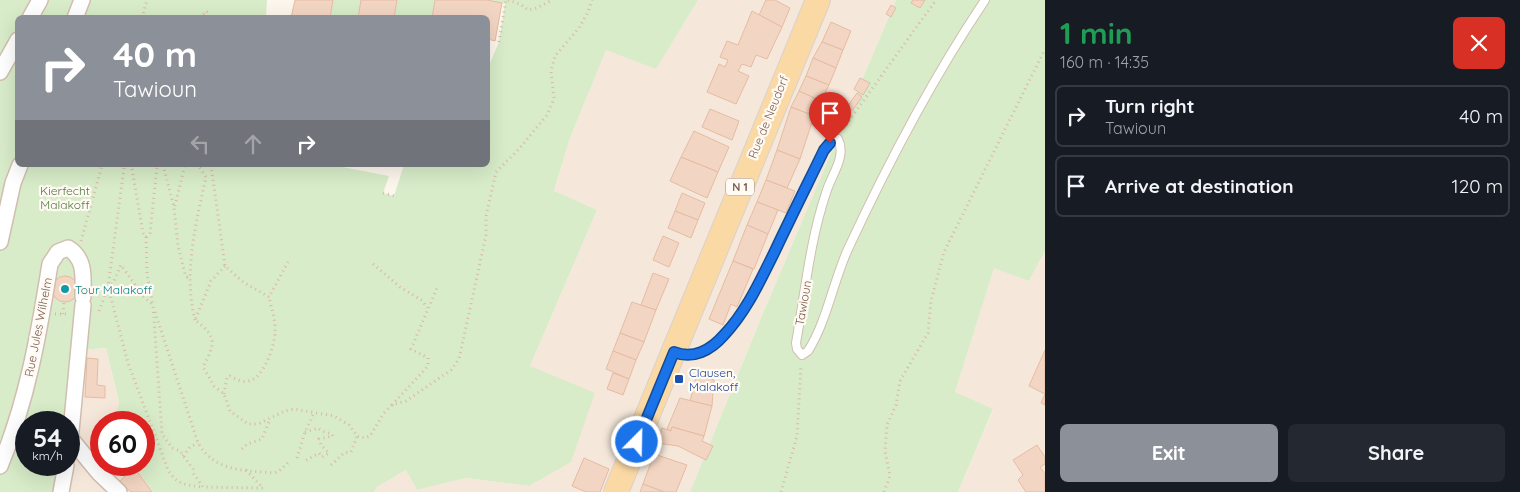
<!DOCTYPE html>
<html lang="en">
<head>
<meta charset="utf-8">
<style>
  :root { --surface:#171b24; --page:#242831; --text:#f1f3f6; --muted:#9ea1a6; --line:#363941; --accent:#8c9099 }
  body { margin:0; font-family:Quicksand,sans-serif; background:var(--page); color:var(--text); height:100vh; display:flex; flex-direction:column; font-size:19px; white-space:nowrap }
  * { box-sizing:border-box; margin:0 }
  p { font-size:16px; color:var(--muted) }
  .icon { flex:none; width:28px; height:28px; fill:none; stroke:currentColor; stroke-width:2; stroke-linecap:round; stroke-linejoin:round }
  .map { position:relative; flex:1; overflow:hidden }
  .sheet { display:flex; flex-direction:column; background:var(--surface); width:475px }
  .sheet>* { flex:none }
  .top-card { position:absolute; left:15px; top:15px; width:475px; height:152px; border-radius:8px; box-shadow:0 5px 20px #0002; background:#8c9099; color:#fff; overflow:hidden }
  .speed { position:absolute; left:15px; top:411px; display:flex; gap:10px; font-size:25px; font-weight:700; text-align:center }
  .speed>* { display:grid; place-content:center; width:65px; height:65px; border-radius:50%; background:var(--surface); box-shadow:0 5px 20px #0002; line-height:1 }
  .speed small { font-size:12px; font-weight:400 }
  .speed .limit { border:8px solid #d22; background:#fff; color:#111 }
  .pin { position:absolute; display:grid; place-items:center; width:42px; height:42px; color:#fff; margin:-51px -21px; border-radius:50% 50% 50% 0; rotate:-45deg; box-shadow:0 0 5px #0007 }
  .pin .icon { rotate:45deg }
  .me { position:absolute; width:55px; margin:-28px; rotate:23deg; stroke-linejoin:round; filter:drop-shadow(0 0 4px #0008) }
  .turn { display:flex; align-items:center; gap:18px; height:105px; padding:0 15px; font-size:22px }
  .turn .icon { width:65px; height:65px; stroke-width:2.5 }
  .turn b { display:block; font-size:35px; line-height:42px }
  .lanes { display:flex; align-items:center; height:48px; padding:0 15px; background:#0003; justify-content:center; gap:25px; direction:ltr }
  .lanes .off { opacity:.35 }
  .round { display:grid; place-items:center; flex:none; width:52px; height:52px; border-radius:8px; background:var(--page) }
  .summary { display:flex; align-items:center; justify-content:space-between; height:85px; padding:0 15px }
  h1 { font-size:30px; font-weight:700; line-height:38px; color:#1e9e55 }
  .primary-button { display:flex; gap:10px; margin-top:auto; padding:10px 15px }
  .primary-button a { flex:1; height:58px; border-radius:8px; background:var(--accent); color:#fff; font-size:20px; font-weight:700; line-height:58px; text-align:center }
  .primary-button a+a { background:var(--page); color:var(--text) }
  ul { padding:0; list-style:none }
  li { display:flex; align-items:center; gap:15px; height:62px; margin:0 10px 8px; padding:0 5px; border:2px solid var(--line); border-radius:8px }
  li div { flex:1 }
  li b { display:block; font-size:19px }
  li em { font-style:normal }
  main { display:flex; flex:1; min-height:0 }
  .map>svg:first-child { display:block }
</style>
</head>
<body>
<main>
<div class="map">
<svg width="1045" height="492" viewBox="0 0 1045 492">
  <rect width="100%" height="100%" fill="#fdf6ec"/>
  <g fill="#f5e8da">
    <polygon points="698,0 896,0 761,318 690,492 374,492 377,487 406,470 417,490 466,478 529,486 530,366 597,210 554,192 570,138 606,49 656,68"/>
    <polygon points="1045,251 1045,492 958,492 993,410 955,392 994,267 1029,281"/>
    <polygon points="106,348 123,422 101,422 101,465 134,465 153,492 61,492 80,350"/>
  </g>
  <g fill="#d8ecc9">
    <polygon points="0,0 267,0 266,17 18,18 18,165 332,165 389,176 383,193 394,196 404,165 488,165 488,68 499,42 505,4 487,0 698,0 656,69 606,50 570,138 554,191 597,210 530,366 595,393 571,462 529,486 466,478 417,490 406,470 377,487 374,492 153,492 134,465 144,465 144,422 115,422 119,403 106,348 80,350 69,422 26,422 26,465 66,465 61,492 0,492"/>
    <polygon points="333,0 361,0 358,17 331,15"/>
    <polygon points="397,0 435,0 432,17 394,18"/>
    <polygon points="896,0 1045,0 1045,251 1029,281 994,268 955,392 993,409 958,492 690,492 761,318"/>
  </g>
  <g fill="#f3d5c3" stroke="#e6bba3">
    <polygon points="295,0 333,0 330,18 291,18"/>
    <polygon points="361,0 397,0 394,18 358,18"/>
    <polygon points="435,0 487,0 502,3 495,41 488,39 488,18 432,18"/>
    <polygon points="766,0 775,0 790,8 782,27 759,15"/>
    <polygon points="913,0 925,0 920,8 911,3"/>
    <polygon points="891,5 896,8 891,17 886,14"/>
    <polygon points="752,11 782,27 767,59 756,55 751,67 742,64 738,71 749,76 736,104 707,92 719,64 725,67 728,60 720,57 727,41 738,45"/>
    <polygon points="831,22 851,31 843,50 822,42"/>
    <polygon points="822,42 843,50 836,68 813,58"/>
    <polygon points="813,58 836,68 829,85 806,76"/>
    <polygon points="806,76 829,85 821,101 799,91"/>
    <polygon points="860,78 870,83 863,95 854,89"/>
    <polygon points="799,91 821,101 814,116 791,107"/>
    <polygon points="857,93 862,97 852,111 847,107"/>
    <polygon points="791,107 814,116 800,159 777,150"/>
    <polygon points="710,109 739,121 732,140 702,127"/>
    <polygon points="694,131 729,147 718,172 681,157"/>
    <polygon points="777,150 800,159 787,188 766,180"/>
    <polygon points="681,157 718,172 707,198 670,181"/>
    <polygon points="766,180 795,191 786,213 757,202"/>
    <polygon points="682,193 705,203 698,220 675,211"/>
    <polygon points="757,202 778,210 768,234 747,225"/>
    <polygon points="675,211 698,220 691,238 668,228"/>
    <polygon points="747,225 768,234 754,269 733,261"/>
    <polygon points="663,236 679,243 669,267 653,260"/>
    <polygon points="733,261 753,269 737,307 731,304 723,325 709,319"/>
    <polygon points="653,273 669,279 656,310 641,305"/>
    <circle cx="65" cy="289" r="13"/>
    <polygon points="632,302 656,310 644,342 620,333"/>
    <polygon points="620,333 644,342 636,360 613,351"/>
    <polygon points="1045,350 1045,405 1041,403 1045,394 1029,386"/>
    <polygon points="613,351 636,360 629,379 606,369"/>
    <polygon points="87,358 98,359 97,385 105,386 105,398 85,397"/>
    <polygon points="613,373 629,379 623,395 607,389"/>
    <polygon points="697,375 714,380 712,406 690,401"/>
    <polygon points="680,398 712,406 704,436 672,427 671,431 667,429"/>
    <polygon points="672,427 704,436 702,441 713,446 706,460 678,446 657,443 662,428 671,431"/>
    <polygon points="1037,445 1045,457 1045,464 1040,467 1045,474 1045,492 1026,492 1018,480 1023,475 1013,460"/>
    <polygon points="654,454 687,465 676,492 664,492 643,484"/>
    <polygon points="584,458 609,469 600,492 586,492 572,486"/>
    <polygon points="134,467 152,492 131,492 119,482"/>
    <polygon points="643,484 664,492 640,492"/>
  </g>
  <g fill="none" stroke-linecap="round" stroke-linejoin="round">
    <g stroke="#d1beb0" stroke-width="10">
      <path id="lane" d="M676,353C725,371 767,266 784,233C797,206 811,178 824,150L831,143L838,139C847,157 831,175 826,193C810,240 805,293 796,343L797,349L802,355L808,351C827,321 833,282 848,249C888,163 932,79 985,0"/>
    </g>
    <g stroke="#d1beb0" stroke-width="18">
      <g id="street">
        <polyline points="30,18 40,0"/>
        <polyline points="75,18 82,0"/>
        <polyline points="0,72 18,40"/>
        <polyline points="0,242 13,183 20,165"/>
        <polyline points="71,439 99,473 119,492"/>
        <polyline points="69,452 83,305"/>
        <path d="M0,466C27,402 39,333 50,264L58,252L68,248C86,259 83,277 83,297"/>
        <polyline points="61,492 66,465"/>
      </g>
    </g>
    <g stroke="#dad1cd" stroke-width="26">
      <polyline id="primary" points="616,492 818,0"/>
    </g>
    <g stroke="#d9b8a5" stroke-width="3" stroke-dasharray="1 4" stroke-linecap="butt">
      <polyline points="508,0 520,4 528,10 537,8 552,0"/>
      <polyline points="142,18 147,0"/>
      <polyline points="200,18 206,11 212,18"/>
      <polyline points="499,42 506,0"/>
      <polyline points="843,129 936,0"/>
      <path d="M128,165L124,168L108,287L128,363L168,470C177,485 187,485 203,487"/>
      <polyline points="129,165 132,169 143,233 146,237 150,233 157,167 161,165"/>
      <polyline points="163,165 174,207 178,246 185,274 187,277 191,275"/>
      <polyline points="211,165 225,266 243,282 269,297 288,262"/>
      <polyline points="383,193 395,196"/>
      <polyline points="175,206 185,165"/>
      <polyline points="146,237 147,274 153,306"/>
      <polyline points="81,241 102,165"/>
      <polyline points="373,264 400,287 423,301 427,308"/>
      <path d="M225,266L211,281L195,320C218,337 215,344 203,367L214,386L224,394L230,411L248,424H258L285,411L294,409L334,416L349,425L357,436L365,438L370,436L384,413L392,405L406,401L451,370L459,359L486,235V216L496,172L519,149L547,115L554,99L551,71L555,56L579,28L588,12L592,0"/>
      <polyline points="99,311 108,287 113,283 121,265 143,296 153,305 162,434 172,448 180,451 193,469 194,474 203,487 263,488"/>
      <path d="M155,312L198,443C215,472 243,470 274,473L279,471L290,461"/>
      <polyline points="55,314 68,314"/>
      <polyline points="63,314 64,302"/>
      <path d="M195,320C183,273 196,223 206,177L198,165"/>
      <path d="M224,394L227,377L230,376C236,379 242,383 249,381C264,378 275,345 275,332C276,321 271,307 269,297"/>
      <polyline points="392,405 428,366 428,358 411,349 437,288"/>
      <polyline points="305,432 318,428 322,431 332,434 333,436 319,439 321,445 329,453 322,457 319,453 305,461"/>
      <polyline points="242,449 247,444 262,439 270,419"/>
      <polyline points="183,456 190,447 198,443"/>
      <polyline points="297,458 305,432 314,413"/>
      <polyline points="331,465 344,453 351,452 357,436"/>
      <polyline points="246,470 262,487"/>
      <polyline points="781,492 797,436 801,365"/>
      <polyline points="884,492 890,476 885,451 887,425 896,405 900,381 928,333 931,301 944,252 1045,49"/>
    </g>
    <use href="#lane" stroke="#fff" stroke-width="8"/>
    <use href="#street" stroke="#fff" stroke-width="15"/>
    <use href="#primary" stroke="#fbd9a5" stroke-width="24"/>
  </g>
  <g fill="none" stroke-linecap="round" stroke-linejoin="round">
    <g stroke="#114b97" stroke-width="12">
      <path id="route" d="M637,442L674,352C693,360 711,350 724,335C746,312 760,281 774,253C790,219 807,185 824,150L830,143"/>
    </g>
    <use href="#route" stroke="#1a73e8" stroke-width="9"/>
  </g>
  <circle fill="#0f9aa8" stroke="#fffaf3" stroke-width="2" cx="65" cy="289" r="5"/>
  <rect fill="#1a4fb4" stroke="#fffaf3" stroke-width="2" x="674" y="374" width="10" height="10" rx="2.5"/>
  <g text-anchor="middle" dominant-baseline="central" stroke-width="4.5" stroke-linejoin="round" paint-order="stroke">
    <rect fill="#fffaf3" stroke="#a28b7f" stroke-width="1" x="726" y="178.5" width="28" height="17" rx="4"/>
    <g font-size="11" font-weight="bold" fill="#7a5c4d">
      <text x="740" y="187">N 1</text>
    </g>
    <g font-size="12" fill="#7a5c4d" stroke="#fffaf3">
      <text transform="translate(768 117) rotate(-68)">Rue de Neudorf</text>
      <text transform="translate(803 303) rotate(-80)">Tawioun</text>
      <text transform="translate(38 327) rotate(-79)">Rue Jules Wilhelm</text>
    </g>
    <g font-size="12" fill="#537a41" stroke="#fffaf3">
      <text x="65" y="190">Kierfecht<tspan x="65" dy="14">Malakoff</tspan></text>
    </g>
    <g font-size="12" fill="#0d838f" stroke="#fffaf3" text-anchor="start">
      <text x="75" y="289">Tour Malakoff</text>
    </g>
    <g font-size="12" fill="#164399" stroke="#fffaf3" text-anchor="start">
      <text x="689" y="372">Clausen,<tspan x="689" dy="14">Malakoff</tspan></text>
    </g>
  </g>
</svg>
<div class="speed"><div>54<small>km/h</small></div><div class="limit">60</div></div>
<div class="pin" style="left:830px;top:143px;background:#d93025"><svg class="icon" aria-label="arrive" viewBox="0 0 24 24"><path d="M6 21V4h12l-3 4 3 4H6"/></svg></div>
<svg class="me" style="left:637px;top:442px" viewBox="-20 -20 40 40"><circle r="17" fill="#1a73e8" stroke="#fff" stroke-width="3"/><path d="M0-11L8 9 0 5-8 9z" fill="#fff"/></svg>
<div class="top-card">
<div class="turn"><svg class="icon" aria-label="right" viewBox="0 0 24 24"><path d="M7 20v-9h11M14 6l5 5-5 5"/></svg><div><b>40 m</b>Tawioun</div></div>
<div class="lanes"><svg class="icon off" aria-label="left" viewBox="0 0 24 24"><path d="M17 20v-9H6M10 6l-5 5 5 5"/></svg><svg class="icon off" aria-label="ahead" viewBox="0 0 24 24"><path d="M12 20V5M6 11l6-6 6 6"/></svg><svg class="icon" aria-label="right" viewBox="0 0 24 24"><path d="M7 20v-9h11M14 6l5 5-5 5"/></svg></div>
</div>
</div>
<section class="sheet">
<div class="summary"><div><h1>1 min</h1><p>160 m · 14:35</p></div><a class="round" style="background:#d93025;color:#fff"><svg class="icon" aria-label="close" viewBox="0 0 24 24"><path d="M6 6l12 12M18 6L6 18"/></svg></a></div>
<ul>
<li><svg class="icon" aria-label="right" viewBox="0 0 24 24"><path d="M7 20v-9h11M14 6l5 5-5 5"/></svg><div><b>Turn right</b><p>Tawioun</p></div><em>40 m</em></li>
<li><svg class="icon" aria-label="arrive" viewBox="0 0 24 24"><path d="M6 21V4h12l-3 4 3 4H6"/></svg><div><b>Arrive at destination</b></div><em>120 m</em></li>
</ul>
<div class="primary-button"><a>Exit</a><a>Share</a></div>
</section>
</main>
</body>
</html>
